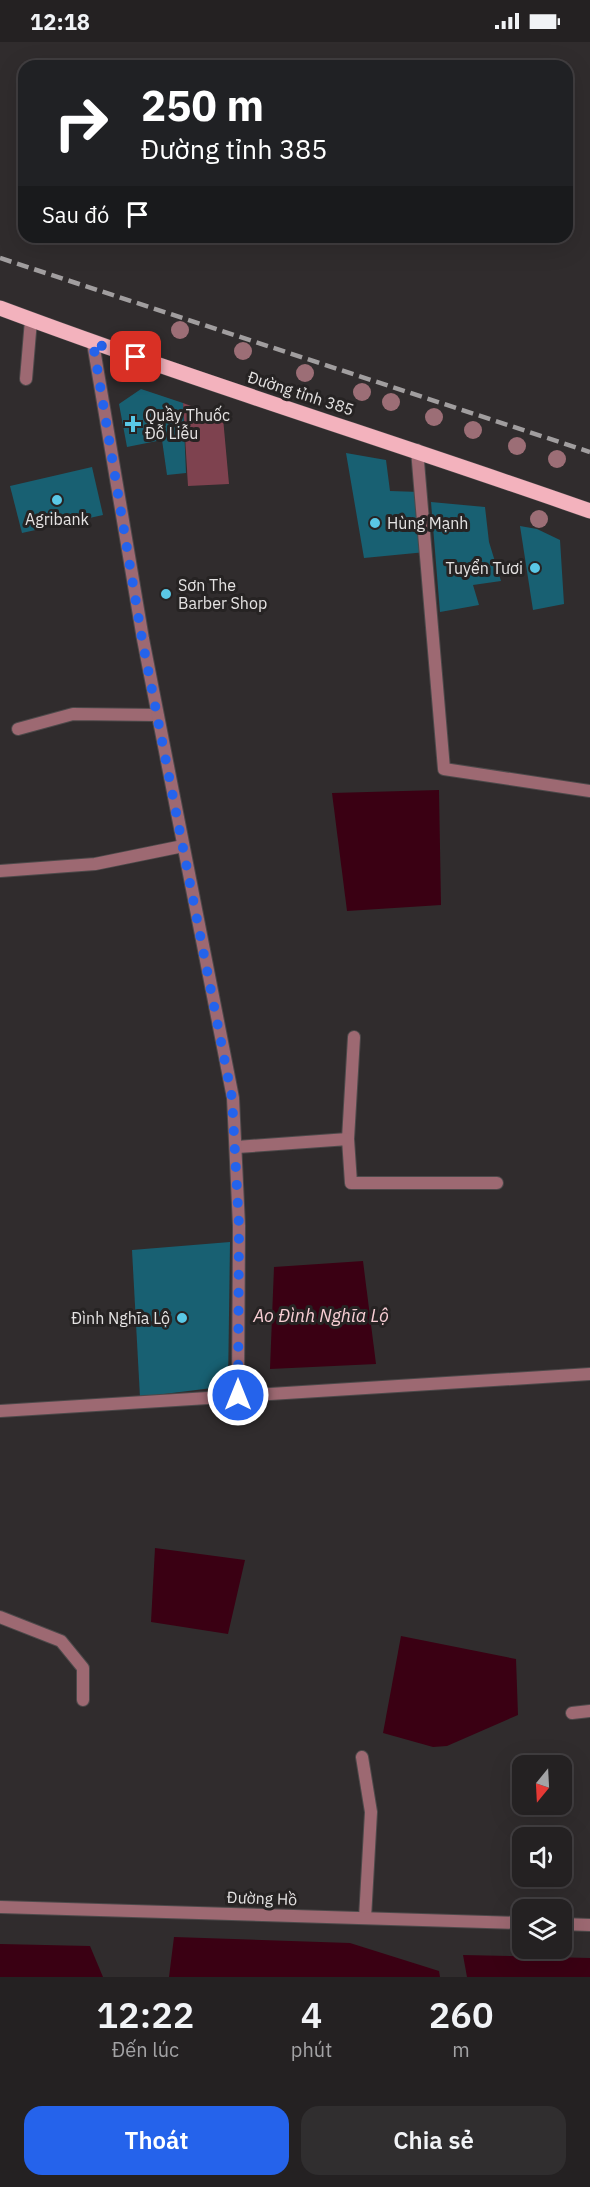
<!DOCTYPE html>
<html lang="vi">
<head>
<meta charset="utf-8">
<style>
  :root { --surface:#242122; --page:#302e2f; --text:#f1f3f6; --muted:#a3a3a5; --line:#413e40; --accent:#2563eb }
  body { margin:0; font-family:"IBM Plex Sans",sans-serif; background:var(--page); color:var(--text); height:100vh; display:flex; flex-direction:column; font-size:22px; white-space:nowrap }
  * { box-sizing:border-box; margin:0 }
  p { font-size:20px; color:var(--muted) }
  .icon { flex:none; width:33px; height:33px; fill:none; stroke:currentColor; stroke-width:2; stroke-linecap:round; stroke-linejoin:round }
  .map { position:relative; height:1935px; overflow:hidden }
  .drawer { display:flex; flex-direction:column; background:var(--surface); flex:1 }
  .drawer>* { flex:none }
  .top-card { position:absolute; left:18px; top:18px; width:555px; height:183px; border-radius:18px; box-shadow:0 6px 24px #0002,0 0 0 2px var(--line); background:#202124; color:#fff; overflow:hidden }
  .needle { width:39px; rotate:198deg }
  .fabs { position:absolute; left:512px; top:1713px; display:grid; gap:12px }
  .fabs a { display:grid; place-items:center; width:60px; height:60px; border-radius:12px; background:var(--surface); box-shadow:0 6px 24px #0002,0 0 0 2px var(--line); font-size:30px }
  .pin { position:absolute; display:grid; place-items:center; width:51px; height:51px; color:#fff; margin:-26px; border-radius:12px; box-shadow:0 3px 9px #0006 }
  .me { position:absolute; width:66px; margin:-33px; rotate:0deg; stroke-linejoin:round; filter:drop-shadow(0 0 4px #0008) }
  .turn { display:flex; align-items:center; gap:21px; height:126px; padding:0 24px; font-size:27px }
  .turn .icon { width:78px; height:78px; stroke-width:2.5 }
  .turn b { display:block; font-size:42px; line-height:51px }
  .then { display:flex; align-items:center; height:57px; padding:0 24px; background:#0003; gap:12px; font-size:22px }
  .eta { display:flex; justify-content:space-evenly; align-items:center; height:102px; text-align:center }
  .eta b { font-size:36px; font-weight:600; line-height:42px }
  .primary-button { display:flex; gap:12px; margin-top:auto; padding:12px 24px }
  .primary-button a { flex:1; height:69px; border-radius:18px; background:var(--accent); color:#fff; font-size:24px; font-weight:600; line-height:69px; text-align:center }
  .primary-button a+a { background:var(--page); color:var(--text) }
  .status { display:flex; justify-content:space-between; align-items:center; height:42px; padding:0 30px; background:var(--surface); direction:ltr }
  .status svg { height:16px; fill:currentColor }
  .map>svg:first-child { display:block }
</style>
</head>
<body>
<div class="status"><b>12:18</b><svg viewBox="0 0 49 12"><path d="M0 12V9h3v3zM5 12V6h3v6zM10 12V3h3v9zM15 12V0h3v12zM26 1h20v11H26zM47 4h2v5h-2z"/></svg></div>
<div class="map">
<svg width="590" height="1935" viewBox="0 0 590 1935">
  <rect width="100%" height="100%" fill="#302c2d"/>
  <polygon fill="#7e424f" points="183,361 223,376 229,442 188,444"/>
  <g fill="#3a0013">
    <polygon points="439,748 441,863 347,869 332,751"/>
    <polygon points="363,1219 376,1322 270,1327 274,1225"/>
    <polygon points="155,1506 245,1518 228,1592 151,1580"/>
    <polygon points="401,1594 516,1617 518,1673 447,1704 433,1705 383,1691"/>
    <polygon points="174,1895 350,1901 439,1929 440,1935 169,1935"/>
    <polygon points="0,1902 90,1904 103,1935 0,1935"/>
    <polygon points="463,1913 590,1916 590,1935 467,1935"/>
  </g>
  <g fill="#186072">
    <polygon points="141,347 183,361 186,431 167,433 162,398 127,405 119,362"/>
    <polygon points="346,411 386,418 390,449 420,450 426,510 364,516"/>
    <polygon points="92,425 103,473 22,491 10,444"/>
    <polygon points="431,460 485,465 489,500 501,539 473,543 479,563 440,570"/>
    <polygon points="520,484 537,487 560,498 564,562 533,568"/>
    <polygon points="230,1200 228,1344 140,1355 132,1208"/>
  </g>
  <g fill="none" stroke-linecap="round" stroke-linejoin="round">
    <g stroke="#4d494a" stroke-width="14">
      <g id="service">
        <polyline points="18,687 73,672 157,673"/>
        <polyline points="0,829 95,822 183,804"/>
        <polyline points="348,1097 354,995"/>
        <polyline points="237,1105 348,1097 351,1141 497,1141"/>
        <polyline points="0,1575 61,1599 83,1626 83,1658"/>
        <polyline points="362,1715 371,1770 365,1876"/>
      </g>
    </g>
    <g stroke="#4d494a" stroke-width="14">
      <g id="minor">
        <polyline points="93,301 143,597 233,1056 239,1184 238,1353"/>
        <polyline points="26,337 31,278"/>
        <polyline points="417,408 444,727 590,749"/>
        <polyline points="0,1369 590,1332"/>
        <polyline points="572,1671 590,1669"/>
        <polyline points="0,1865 522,1881"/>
        <polyline points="561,1882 590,1883"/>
      </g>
    </g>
    <g stroke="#4d494a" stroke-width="16">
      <path id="primary" d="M0,266C195,339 394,400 590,469"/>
    </g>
    <use href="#service" stroke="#9d6972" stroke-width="12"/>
    <use href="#minor" stroke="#9d6972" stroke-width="12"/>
    <use href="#primary" stroke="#f3b2bd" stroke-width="15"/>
    <polyline stroke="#a19e9f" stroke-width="4.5" stroke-dasharray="12 6" stroke-linecap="butt" points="0,216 590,410"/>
  </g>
  <g fill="#9c6e76">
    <circle cx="180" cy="288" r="9"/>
    <circle cx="243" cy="309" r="9"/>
    <circle cx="305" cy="331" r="9"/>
    <circle cx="362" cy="350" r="9"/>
    <circle cx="391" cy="360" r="9"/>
    <circle cx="434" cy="375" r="9"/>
    <circle cx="473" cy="388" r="9"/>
    <circle cx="517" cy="404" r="9"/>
    <circle cx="557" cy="417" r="9"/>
    <circle cx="539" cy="477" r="9"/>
  </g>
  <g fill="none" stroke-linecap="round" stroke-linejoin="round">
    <polyline stroke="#2563eb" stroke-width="10" stroke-dasharray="0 18" points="136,315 93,301 142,597 232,1056 239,1184 238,1353"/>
  </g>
  <g fill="#5ac8e6" stroke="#262323" stroke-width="2">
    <path d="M130 373h6v6h6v6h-6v6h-6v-6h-6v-6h6z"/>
    <circle cx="57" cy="458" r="6"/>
    <circle cx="375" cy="481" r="6"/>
    <circle cx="535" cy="526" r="6"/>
    <circle cx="166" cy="552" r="6"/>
    <circle cx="182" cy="1276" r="6"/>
  </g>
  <g text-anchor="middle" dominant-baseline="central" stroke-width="6" stroke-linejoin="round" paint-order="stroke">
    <g font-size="16" fill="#e5e3e3" stroke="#262323">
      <text transform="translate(301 351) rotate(18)">Đường tỉnh 385</text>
      <text transform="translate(262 1856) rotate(2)">Đường Hồ</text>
    </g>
    <g font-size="16" fill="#e5e3e3" stroke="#262323" text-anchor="start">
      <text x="145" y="373">Quầy Thuốc<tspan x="145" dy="18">Đỗ Liễu</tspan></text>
      <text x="57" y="477" text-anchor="middle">Agribank</text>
      <text x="387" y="481">Hùng Mạnh</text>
      <text x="523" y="526" text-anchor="end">Tuyển Tươi</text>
      <text x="178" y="543">Sơn The<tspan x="178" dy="18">Barber Shop</tspan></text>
      <text x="170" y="1276" text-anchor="end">Đình Nghĩa Lộ</text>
    </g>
    <g font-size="18" font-style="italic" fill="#f8ced4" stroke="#262323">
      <text x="321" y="1273">Ao Đình Nghĩa Lộ</text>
    </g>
  </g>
</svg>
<div class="fabs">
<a><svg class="needle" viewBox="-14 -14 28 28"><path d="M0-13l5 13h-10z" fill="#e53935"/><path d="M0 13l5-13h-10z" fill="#a3a3a5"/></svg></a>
<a><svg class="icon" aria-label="sound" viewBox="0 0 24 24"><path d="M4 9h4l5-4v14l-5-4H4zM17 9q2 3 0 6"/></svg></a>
<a><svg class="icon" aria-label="layers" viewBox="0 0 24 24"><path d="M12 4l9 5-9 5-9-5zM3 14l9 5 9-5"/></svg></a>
</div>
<div class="pin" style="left:136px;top:315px;background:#d93025"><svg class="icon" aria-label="arrive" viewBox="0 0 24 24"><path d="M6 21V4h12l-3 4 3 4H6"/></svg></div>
<svg class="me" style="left:238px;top:1353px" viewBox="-20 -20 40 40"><circle r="17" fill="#2563eb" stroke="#fff" stroke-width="3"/><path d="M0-11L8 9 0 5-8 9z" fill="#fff"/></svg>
<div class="top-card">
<div class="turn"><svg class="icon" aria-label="right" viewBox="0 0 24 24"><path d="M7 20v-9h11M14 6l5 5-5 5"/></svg><div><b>250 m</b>Đường tỉnh 385</div></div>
<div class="then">Sau đó<svg class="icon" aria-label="arrive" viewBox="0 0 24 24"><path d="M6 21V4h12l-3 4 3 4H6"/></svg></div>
</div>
</div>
<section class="drawer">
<div class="eta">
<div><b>12:22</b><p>Đến lúc</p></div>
<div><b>4</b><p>phút</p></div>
<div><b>260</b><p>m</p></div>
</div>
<div class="primary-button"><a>Thoát</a><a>Chia sẻ</a></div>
</section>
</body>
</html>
